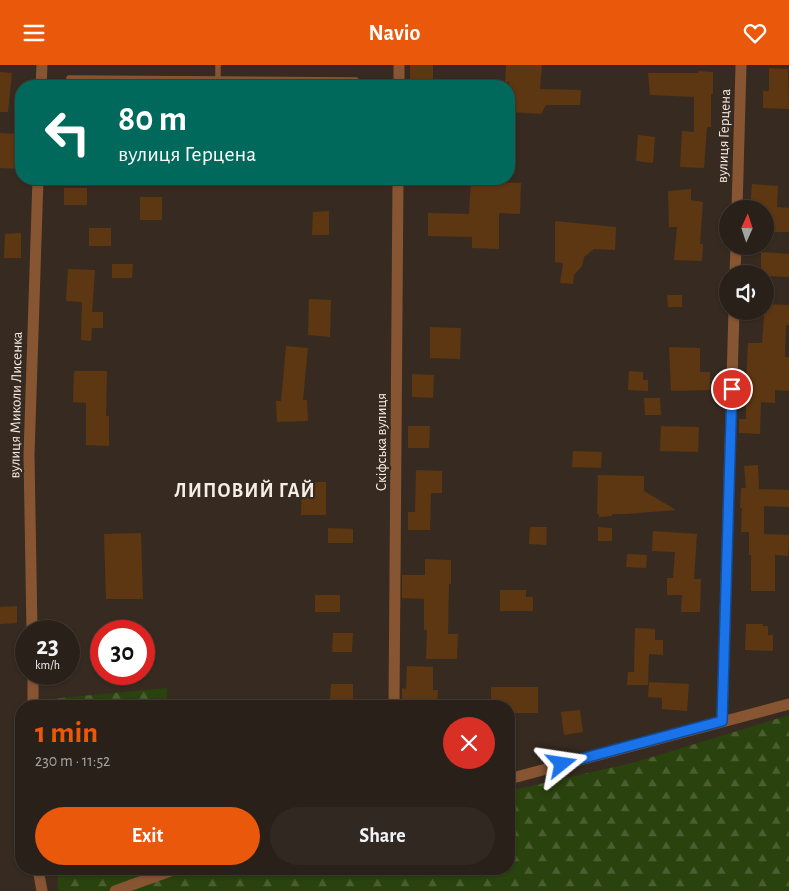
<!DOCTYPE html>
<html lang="en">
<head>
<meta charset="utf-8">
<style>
  :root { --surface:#292019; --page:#312822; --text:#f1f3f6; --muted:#a5a3a2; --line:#453e38; --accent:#ea580c }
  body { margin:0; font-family:"Alegreya Sans",sans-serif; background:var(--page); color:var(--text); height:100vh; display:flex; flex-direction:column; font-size:19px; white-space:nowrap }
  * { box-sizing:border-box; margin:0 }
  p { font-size:16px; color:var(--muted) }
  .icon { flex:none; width:28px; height:28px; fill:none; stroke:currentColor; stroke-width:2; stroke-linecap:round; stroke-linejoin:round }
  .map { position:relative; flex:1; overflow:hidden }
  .panel { position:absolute; left:15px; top:635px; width:500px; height:175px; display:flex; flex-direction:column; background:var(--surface); border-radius:20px; box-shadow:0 1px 4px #0004,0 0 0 1px var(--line) }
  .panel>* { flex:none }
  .guide { position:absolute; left:15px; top:15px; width:500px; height:105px; border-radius:20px; box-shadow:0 1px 4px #0004,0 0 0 1px var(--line); background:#00695c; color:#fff; overflow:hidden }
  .needle { width:32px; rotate:3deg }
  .tools { position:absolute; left:719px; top:135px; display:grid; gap:10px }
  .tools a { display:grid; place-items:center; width:55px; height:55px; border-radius:50%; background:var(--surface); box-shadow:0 1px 4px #0004,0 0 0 1px var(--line); font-size:25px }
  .speed { position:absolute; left:15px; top:555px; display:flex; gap:10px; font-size:25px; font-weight:700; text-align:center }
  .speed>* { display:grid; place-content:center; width:65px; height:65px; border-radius:50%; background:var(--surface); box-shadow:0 1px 4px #0004,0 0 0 1px var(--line); line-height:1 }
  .speed small { font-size:12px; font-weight:400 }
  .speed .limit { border:8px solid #d22; background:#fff; color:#111 }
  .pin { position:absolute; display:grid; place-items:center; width:42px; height:42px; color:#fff; margin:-21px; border:2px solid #fff; border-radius:50%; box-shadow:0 1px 5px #0007 }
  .me { position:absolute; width:55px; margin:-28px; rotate:75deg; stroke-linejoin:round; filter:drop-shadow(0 0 4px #0008) }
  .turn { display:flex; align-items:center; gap:18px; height:105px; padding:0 20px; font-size:22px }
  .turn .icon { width:65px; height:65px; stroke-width:2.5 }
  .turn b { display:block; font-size:35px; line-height:42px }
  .round { display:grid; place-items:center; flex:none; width:52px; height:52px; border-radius:26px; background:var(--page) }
  .overview { display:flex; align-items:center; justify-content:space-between; height:85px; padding:0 20px }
  h1 { font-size:30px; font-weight:700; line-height:38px; color:var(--accent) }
  .button { display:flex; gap:10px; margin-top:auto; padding:10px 20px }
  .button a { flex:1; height:58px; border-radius:30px; background:var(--accent); color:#fff; font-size:20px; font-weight:700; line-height:58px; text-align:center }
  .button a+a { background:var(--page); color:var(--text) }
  header { display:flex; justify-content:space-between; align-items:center; height:65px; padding:0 20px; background:var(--accent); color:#fff; font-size:22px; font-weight:700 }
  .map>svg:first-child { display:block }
</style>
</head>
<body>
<header><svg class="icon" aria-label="menu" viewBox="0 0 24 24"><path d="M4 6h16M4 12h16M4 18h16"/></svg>Navio<svg class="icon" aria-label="heart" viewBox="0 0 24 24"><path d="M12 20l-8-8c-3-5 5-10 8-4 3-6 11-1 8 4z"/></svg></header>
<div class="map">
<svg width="789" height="826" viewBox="0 0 789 826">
  <defs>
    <pattern id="forest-firs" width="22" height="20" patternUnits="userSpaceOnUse" patternTransform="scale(1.25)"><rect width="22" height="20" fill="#2a420e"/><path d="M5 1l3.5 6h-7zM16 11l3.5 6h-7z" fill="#4a5e31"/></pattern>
  </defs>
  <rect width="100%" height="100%" fill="#372b21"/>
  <g fill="url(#forest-firs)">
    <polygon points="167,623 167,641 50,641 50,634"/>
    <polygon points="789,650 789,826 58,826 57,804 509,804 509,726 636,697"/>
  </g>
  <g fill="#5d3711">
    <rect x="410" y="0" width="23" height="21"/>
    <polygon points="506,0 542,0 540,24 581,25 580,40 546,40 541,49 509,47 509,17 505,17"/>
    <polygon points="769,3 788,4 789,44 763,43 763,26 769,26"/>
    <polygon points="698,6 713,7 713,29 711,29 711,62 707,62 704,103 680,102 682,66 694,67 694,32 650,30 648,8 698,8"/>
    <polygon points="0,7 12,8 8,47 0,47"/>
    <polygon points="0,68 20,69 18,104 0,103"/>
    <polygon points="638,70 655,72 653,98 636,96"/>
    <polygon points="471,116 521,118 520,149 499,148 499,184 472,183 472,172 428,171 428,148 469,149"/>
    <polygon points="752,119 778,121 777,142 789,143 789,167 765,167 765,144 750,144"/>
    <rect x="64" y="123" width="23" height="17"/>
    <polygon points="691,124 691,135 703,137 700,179 703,179 702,196 674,195 677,162 669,162 668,126"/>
    <rect x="140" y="132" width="22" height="23"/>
    <polygon points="329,146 329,170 312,170 313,147"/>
    <polygon points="555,156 616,162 615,185 594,184 584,192 582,201 574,210 573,219 560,218 563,198 555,197"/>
    <rect x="89" y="163" width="22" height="18"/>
    <polygon points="21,168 21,193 4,193 5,169"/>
    <polygon points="761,187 789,189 789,212 765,211 765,209 761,209"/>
    <polygon points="112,199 133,199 132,213 112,213"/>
    <polygon points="68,204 95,205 92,247 103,247 103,263 92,263 91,276 81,275 82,237 66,236"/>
    <polygon points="667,230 682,230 682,242 668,242"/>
    <polygon points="309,234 331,235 330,272 308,270"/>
    <polygon points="765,239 789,240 789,260 786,260 785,292 789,292 789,326 775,325 775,338 761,337 760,369 739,368 739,354 746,354 746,318 748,278 762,278"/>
    <polygon points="430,262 461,263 460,294 430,293"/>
    <polygon points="286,281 308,283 303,335 307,335 308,356 277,357 276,336 281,336"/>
    <polygon points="669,282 700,283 700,307 710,307 710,325 671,326"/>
    <polygon points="74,306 107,306 106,351 109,351 109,381 86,380 86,338 73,337"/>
    <polygon points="629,306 643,307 643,315 648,315 648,326 628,325"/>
    <polygon points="412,309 434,310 433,333 412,332"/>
    <polygon points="644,333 660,333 661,350 645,350"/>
    <polygon points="408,361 430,361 429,383 408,383"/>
    <polygon points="661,361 699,362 698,387 660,386"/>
    <polygon points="573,386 602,387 601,403 572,402"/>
    <polygon points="758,400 759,424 789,425 789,442 764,441 764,469 789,470 788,491 775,490 775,526 751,526 751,490 749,490 749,467 741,467 742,443 740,443 741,423 746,423 744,401"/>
    <polygon points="416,405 442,406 442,428 431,428 430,465 408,465 408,447 415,447"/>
    <polygon points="598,410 644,411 644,426 676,445 626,449 612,449 612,451 599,452 599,449 597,449"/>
    <polygon points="302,417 326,417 326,450 301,450"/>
    <polygon points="530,462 547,462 546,480 529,479"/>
    <polygon points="598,462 612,463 612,476 598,476"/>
    <polygon points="328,463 353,464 353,478 328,478"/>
    <polygon points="653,466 697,469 694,514 701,514 700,547 681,547 682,530 667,530 667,513 673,513 675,487 652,486"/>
    <polygon points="141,468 143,534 106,534 104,469"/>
    <polygon points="627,489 647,490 646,503 626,502"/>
    <polygon points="425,494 451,495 451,519 449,519 448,569 458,569 457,594 426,594 427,565 424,565 424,534 402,533 402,510 425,510"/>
    <polygon points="500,525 526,525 526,532 533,532 533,546 500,546"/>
    <rect x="315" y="530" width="25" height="17"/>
    <polygon points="17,541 17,558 0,559 0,542"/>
    <polygon points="746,559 763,559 763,561 768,561 768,570 773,570 773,586 745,585"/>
    <polygon points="635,563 655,564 655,575 663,575 663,590 649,589 648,620 627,620 628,607 634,607"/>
    <polygon points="333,568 353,568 352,587 332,587"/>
    <polygon points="407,601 433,602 433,625 438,625 437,641 402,641 402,623 406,624"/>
    <polygon points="649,617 689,619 687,646 662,644 662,633 648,632"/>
    <polygon points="331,619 353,619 353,636 330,636"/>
    <polygon points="491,622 538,622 538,648 509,648 509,641 491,641"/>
    <polygon points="580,645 583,667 564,670 561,647"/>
  </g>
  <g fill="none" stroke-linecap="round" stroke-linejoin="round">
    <g stroke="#875532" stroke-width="5.5">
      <polyline points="69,13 356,15"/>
      <polyline points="218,14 218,0"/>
    </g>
    <g stroke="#875532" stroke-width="11">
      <polyline points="41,21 42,0"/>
      <polyline points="399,21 399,0"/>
      <polyline points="737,144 741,0"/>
      <polyline points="735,209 736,181"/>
      <polyline points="32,566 29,390 38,114"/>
      <polyline points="33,609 33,641"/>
      <polyline points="394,641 398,114"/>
      <polyline points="722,656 734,246"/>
      <polyline points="509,714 789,639"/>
      <polyline points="38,804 42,826"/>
      <polyline points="115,826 176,804"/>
    </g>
  </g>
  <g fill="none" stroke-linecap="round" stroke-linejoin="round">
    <g stroke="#114b97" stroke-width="12">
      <polyline id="route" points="562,699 722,656 732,324"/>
    </g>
    <use href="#route" stroke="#1a73e8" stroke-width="9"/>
  </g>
  <g text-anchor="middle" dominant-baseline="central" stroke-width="4.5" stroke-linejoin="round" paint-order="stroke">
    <g font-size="15" fill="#f5ede6" stroke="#372b21">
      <text transform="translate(724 71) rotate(-88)">вулиця Герцена</text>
      <text transform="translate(16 340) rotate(-89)">вулиця Миколи Лисенка</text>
      <text transform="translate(381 377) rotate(-90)">Скіфська вулиця</text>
    </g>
    <g font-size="20" font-weight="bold" letter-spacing="1" fill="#f5ede6" stroke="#372b21">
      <text x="245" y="426">ЛИПОВИЙ ГАЙ</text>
    </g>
  </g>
</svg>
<div class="tools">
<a><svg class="needle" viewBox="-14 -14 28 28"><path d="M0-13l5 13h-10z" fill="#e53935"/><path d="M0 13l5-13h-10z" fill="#a5a3a2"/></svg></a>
<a><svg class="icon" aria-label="sound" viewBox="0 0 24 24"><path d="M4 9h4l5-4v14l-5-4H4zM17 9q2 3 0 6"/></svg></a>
</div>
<div class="speed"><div>23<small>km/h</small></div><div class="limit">30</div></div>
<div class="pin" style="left:732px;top:324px;background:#d93025"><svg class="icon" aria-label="arrive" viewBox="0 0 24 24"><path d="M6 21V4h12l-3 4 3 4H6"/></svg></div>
<svg class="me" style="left:562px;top:699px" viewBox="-20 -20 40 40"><path d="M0-17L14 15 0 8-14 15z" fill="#1a73e8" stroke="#fff" stroke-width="4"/></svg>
<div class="guide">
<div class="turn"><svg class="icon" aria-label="left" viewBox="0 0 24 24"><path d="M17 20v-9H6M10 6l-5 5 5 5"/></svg><div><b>80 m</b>вулиця Герцена</div></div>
</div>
<section class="panel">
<div class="overview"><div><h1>1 min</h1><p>230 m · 11:52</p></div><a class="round" style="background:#d93025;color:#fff"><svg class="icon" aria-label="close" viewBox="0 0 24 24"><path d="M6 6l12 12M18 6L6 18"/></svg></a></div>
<div class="button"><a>Exit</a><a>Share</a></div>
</section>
</div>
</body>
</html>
